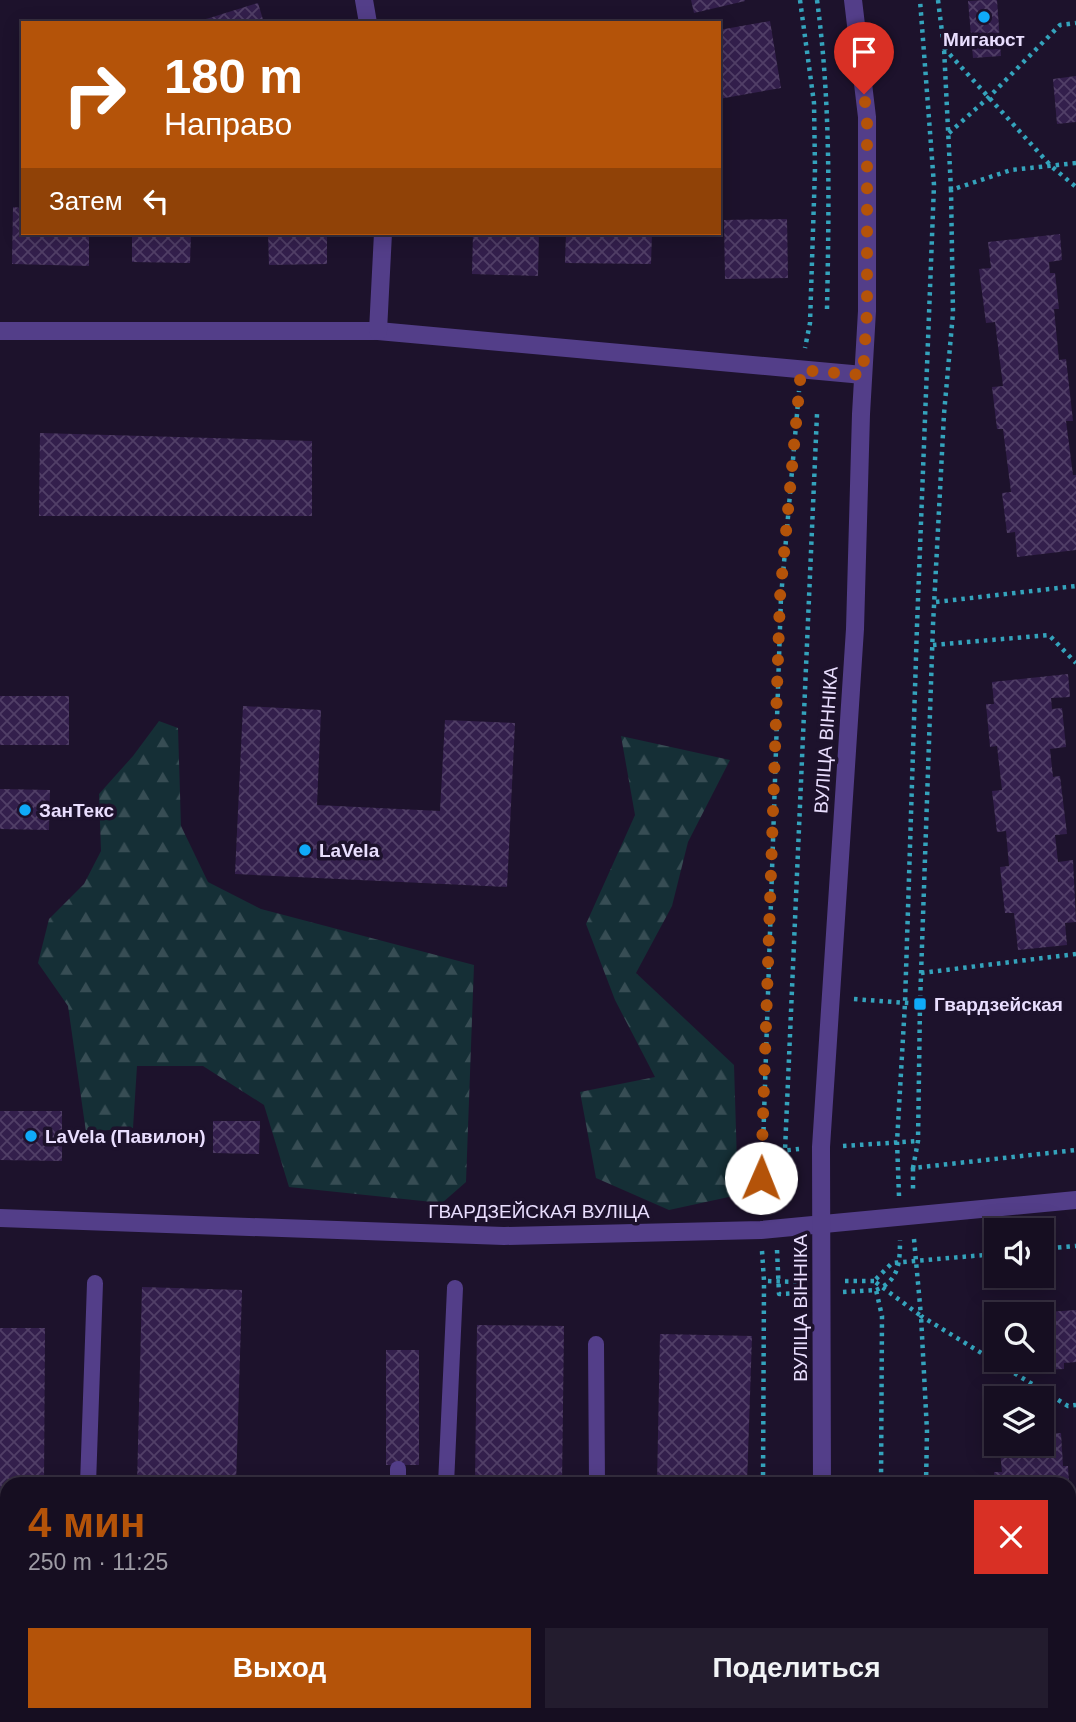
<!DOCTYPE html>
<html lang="ru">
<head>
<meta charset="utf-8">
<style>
  :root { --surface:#160e21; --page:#231c2e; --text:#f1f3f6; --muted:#9e9ca5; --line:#352e3f; --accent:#b45309 }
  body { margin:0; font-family:Arial,sans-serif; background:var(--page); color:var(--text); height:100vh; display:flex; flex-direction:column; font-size:26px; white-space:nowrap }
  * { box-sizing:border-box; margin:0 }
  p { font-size:23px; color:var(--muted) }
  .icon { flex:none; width:38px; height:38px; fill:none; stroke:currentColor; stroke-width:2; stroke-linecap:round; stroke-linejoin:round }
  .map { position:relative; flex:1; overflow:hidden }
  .side { position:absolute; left:0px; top:1477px; width:1076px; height:245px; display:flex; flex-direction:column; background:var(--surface); border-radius:21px 21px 0 0; box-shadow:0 4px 18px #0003,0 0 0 2px var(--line) }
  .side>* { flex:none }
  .guide { position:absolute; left:21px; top:21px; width:700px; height:214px; border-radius:0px; box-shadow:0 4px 18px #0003,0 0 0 2px var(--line); background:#b45309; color:#fff; overflow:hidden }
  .controls { position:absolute; left:984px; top:1218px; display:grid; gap:14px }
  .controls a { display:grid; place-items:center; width:70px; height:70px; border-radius:0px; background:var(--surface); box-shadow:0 4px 18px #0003,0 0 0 2px var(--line); font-size:35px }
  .pin { position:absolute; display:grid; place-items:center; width:60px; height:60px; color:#fff; margin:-72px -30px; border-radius:50% 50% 50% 0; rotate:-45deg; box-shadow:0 0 7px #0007 }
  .pin .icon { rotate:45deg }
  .me { position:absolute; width:77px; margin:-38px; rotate:1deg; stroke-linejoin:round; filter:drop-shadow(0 0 5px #0008) }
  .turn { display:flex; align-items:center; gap:24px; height:147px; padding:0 28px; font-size:32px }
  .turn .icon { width:91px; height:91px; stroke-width:2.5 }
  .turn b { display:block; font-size:49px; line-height:60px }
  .then { display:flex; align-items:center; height:66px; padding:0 28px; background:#0003; gap:14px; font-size:26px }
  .round { display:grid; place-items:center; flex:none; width:74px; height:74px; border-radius:0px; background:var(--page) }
  .summary { display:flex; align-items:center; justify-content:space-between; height:119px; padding:0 28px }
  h1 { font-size:42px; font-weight:800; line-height:52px; color:var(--accent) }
  .cta { display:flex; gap:14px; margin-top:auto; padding:14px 28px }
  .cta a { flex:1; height:80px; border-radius:0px; background:var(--accent); color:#fff; font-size:28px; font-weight:800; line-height:80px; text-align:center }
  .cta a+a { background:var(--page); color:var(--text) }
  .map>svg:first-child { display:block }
</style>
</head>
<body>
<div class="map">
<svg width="1076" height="1722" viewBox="0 0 1076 1722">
  <defs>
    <pattern id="forest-firs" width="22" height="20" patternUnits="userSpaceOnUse" patternTransform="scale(1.75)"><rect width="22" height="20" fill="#152f36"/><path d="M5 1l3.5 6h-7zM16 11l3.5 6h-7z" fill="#374d54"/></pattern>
    <pattern id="building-cross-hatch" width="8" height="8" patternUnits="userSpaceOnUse" patternTransform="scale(1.75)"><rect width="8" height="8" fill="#331f4c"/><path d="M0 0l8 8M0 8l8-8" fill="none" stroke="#513f67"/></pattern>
  </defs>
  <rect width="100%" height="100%" fill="#1d122c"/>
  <g fill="url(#forest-firs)">
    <polygon points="159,721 178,728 181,826 208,882 261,909 474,965 466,1182 442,1203 289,1187 264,1105 203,1066 137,1066 133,1128 86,1132 68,1006 38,963 49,919 84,884 101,851 99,794 133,756"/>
    <polygon points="621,736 730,760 688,842 672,906 636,973 734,1065 738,1195 669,1210 596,1178 580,1092 655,1077 615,1000 586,924 635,815"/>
  </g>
  <g fill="url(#building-cross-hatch)">
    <polygon points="691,0 745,0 745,1 694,13"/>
    <polygon points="984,0 997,0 1001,56 973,58 968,1"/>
    <polygon points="258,3 264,23 204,23 203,20"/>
    <polygon points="770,21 781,88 719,99 719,30"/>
    <polygon points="1076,76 1076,122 1057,124 1053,79"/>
    <polygon points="13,207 23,208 23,233 89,233 89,266 12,264"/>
    <polygon points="787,219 788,278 725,279 724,220"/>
    <polygon points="132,233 191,233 190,263 132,262"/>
    <polygon points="268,233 327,233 327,264 269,265"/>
    <polygon points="473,233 539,233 538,276 472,274"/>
    <polygon points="566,233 652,233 651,264 565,263"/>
    <polygon points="1060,234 1062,260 1049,262 1050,273 1055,273 1059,309 1054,309 1059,360 1066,359 1073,421 1066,421 1073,475 1076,475 1076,550 1017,557 1015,532 1007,533 1002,493 1011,492 1003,429 997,429 992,387 1003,386 995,322 986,323 979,269 991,268 988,242"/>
    <polygon points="40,433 312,441 312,516 39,516"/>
    <polygon points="1068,674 1070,697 1051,698 1052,709 1062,708 1066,747 1050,749 1053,777 1060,776 1067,834 1055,835 1058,862 1073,860 1076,922 1065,923 1067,945 1018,950 1014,913 1005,913 1000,867 1009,866 1006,831 997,832 992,791 1002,790 997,746 990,747 986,704 994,704 992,682"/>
    <rect x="0" y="696" width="69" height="49"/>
    <polygon points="243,706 321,710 317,805 440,811 445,720 515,723 507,887 235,874"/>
    <polygon points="0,789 50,790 49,830 0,829"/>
    <polygon points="0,1111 62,1111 62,1161 0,1160"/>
    <polygon points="213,1121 260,1121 259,1154 213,1153"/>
    <polygon points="142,1287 242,1290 236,1484 137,1484"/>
    <polygon points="1076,1310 1076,1362 1064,1363 1064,1369 1044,1370 1043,1348 1050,1348 1047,1312"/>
    <polygon points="477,1325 564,1326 562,1484 475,1484"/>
    <polygon points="0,1328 45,1328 44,1484 7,1484 7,1715 43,1715 43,1722 0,1722"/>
    <polygon points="660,1334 752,1336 747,1484 657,1484"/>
    <rect x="386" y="1350" width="33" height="115"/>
    <polygon points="1061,1433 1063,1466 1068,1466 1069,1484 995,1484 994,1472 1002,1472 1000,1451 994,1452 994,1444 1041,1444 1041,1435"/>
    <polygon points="1069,1585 1075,1585 1076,1626 1069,1626"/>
    <rect x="130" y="1715" width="99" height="7"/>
    <polygon points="472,1715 559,1715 558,1722 472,1722"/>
  </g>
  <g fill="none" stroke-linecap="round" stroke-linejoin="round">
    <g stroke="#34a3bc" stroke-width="4.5" stroke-dasharray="3.5 5" stroke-linecap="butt">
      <polyline points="800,0 814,103 815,169 810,323 805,348"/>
      <path d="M817,0C831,103 829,206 827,309"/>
      <polyline points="938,0 944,48 951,190"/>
      <polyline points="944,48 1051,166 1076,187"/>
      <polyline points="949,133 989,97 1060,25 1076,23"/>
      <polyline points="1076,163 1011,170 951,190 953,313 944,414 933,625 920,1004 918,1141 913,1168 1076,1150"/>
      <polyline points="936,602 1076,586"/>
      <polyline points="933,645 1049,635 1076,663"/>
      <polyline points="921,973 1076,954"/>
      <polyline points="854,999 920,1004"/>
      <polyline points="843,1146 918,1141"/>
      <polyline points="762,1153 799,1149"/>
      <polyline points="913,1168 913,1192"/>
      <polyline points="899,1196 897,1142 905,1003 917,626 934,185 920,0"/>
      <polyline points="778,1206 778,1167 785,1150 817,414"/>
      <polyline points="761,1207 781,597 799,391"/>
      <polyline points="914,1239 921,1316 1068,1406 1076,1405"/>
      <polyline points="1041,1249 1076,1246"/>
      <polyline points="777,1250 779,1294 799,1293"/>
      <polyline points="762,1251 764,1281 798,1282"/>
      <polyline points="845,1281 874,1281"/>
      <path d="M876,1290C899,1281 900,1262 900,1240"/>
      <polyline points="843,1292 876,1290 882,1316 881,1484"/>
      <polyline points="763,1484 764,1281"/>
      <polyline points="926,1484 927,1431 921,1316 874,1281 892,1263 996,1254"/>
      <polyline points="761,1722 761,1715"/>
      <polyline points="878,1722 878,1715"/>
      <polyline points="919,1722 921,1715"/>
    </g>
    <g stroke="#533e89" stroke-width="16">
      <polyline points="596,1344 597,1484"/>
      <polyline points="88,1484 95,1283"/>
      <polyline points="398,1484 398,1469"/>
      <polyline points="446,1484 455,1288"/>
      <polyline points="444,1715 444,1722"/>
      <polyline points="600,1715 600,1722"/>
      <polyline points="81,1722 81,1715"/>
      <polyline points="355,1722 355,1715"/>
    </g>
    <g stroke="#533e89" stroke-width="18">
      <polyline points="364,0 368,23"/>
      <polyline points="0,331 378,331 863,375"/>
      <polyline points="378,331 383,233"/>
      <polyline points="0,1218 504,1236 761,1230 1076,1200"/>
    </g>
    <g stroke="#533e89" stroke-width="18">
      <polyline points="822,1484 821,1147 855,629 861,414 867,311 867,117 853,0"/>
      <polyline points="822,1715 822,1722"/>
    </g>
  </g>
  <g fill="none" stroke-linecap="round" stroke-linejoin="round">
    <polyline stroke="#b45309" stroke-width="12" stroke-dasharray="0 21.6" points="761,1178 780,597 801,370 863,375 867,311 867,117 864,94"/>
  </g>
  <g fill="#0faaf9" stroke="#1d122c" stroke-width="2.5">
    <circle cx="984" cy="17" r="7"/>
    <circle cx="25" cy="810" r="7"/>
    <circle cx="305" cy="850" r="7"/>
    <rect x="913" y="997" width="14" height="14" rx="3.5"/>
    <circle cx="31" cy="1136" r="7"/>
  </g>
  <g text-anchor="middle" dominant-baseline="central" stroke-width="7" stroke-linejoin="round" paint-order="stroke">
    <g font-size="19" font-weight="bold" fill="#e9defe" stroke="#1d122c" text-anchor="start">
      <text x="984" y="39" text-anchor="middle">Мигаюст</text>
      <text x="39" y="810">ЗанТекс</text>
      <text x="319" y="850">LaVela</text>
      <text x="934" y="1004">Гвардзейская</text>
      <text x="45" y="1136">LaVela (Павилон)</text>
    </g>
    <g font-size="19" fill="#e9defe" stroke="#1d122c">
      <text transform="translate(826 740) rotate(-86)">ВУЛІЦА ВІННІКА</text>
      <text x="539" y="1211">ГВАРДЗЕЙСКАЯ ВУЛІЦА</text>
      <text transform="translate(800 1308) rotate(-90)">ВУЛІЦА ВІННІКА</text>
    </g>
  </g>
</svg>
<div class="controls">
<a><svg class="icon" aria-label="sound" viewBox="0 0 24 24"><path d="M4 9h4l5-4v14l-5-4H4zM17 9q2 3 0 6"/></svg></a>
<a><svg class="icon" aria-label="search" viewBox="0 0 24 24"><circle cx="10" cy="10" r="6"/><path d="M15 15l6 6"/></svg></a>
<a><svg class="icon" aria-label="layers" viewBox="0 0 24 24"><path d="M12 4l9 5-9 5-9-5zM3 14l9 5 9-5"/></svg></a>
</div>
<div class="pin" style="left:864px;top:94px;background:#d93025"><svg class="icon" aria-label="arrive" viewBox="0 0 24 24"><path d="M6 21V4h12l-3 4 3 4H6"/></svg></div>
<svg class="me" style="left:761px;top:1178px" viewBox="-20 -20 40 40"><circle r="19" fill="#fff"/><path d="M0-13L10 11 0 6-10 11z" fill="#b45309"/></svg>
<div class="guide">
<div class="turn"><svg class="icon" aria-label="right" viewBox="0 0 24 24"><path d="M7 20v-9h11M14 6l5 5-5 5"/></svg><div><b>180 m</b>Направо</div></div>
<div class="then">Затем<svg class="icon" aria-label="left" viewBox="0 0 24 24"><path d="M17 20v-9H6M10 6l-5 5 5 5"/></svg></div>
</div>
<section class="side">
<div class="summary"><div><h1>4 мин</h1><p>250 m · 11:25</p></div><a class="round" style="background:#d93025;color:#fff"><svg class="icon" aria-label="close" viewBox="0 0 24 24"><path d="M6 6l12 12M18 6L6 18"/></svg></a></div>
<div class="cta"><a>Выход</a><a>Поделиться</a></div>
</section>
</div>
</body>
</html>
